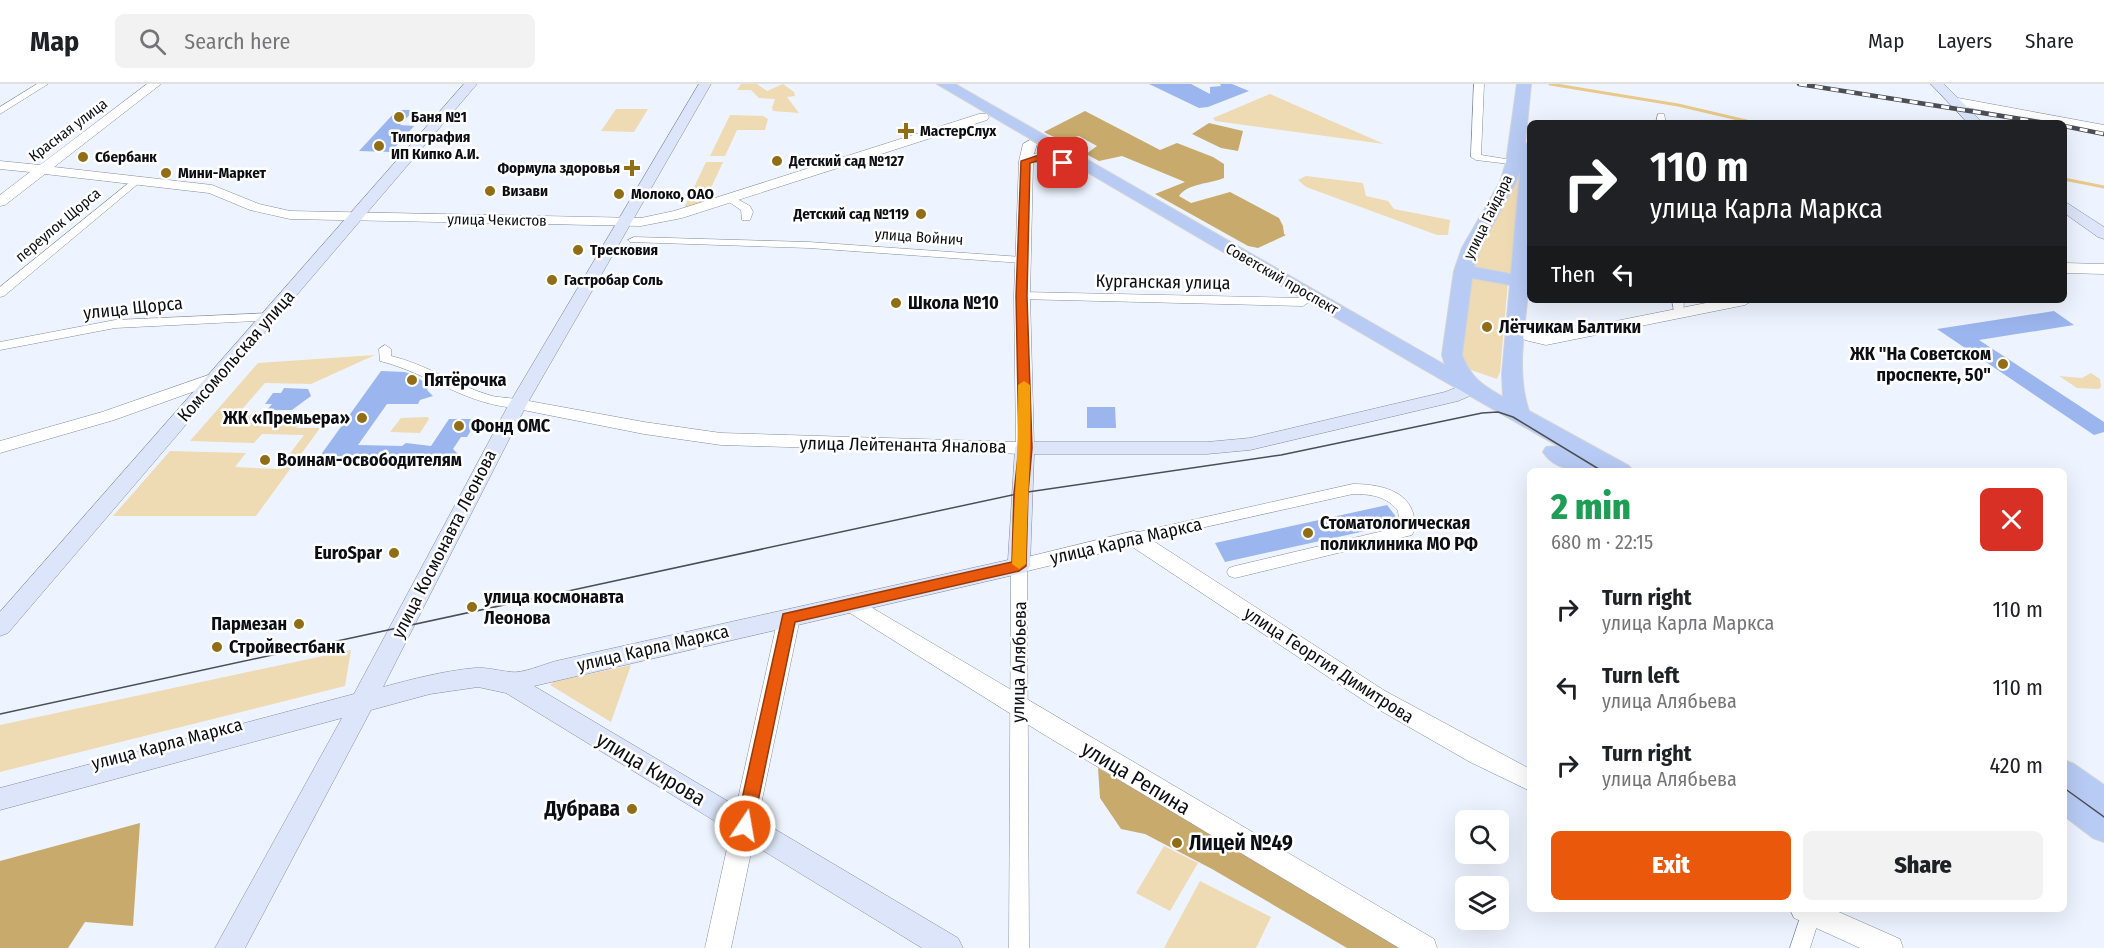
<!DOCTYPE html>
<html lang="en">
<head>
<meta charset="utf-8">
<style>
  :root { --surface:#fff; --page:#f2f2f2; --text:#202124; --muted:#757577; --line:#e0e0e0; --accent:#ea580c }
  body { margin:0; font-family:"Fira Sans Condensed",sans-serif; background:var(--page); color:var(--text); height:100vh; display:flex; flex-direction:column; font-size:22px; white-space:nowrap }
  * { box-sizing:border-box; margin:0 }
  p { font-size:20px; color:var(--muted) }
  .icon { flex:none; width:33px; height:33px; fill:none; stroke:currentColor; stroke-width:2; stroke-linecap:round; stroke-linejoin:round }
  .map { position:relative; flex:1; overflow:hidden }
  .details { position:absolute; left:1527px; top:384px; width:540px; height:444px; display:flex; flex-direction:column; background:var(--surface); border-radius:9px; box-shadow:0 6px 24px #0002 }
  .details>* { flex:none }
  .banner { position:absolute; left:1527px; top:36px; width:540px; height:183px; border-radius:9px; box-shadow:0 6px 24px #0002; background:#202124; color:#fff; overflow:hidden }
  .fabs { position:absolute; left:1455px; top:726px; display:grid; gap:12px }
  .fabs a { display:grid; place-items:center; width:54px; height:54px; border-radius:9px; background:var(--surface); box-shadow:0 6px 24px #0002; font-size:30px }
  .pin { position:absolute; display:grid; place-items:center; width:51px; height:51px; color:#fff; margin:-26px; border-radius:12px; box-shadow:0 3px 9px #0006 }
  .me { position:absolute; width:66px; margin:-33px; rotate:12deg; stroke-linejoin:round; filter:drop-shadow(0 0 4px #0008) }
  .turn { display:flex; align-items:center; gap:21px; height:126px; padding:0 24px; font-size:27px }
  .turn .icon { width:78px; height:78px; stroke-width:2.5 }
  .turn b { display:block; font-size:42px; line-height:51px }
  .then { display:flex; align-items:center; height:57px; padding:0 24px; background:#0003; gap:12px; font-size:22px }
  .round { display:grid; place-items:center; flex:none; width:63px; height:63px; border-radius:9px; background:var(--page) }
  .head { display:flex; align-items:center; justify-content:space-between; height:102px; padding:0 24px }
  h1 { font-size:36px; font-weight:800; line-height:45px; color:#1e9e55 }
  .action { display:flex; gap:12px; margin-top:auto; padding:12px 24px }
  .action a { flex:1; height:69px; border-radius:9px; background:var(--accent); color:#fff; font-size:24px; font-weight:800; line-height:69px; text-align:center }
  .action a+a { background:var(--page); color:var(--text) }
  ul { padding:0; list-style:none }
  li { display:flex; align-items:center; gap:18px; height:78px; padding:0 24px }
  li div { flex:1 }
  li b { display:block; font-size:22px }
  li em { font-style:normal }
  header { display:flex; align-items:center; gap:36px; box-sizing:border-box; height:84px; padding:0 30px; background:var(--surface); border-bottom:2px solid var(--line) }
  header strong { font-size:28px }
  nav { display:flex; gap:33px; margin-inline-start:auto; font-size:21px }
  .search { width:420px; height:54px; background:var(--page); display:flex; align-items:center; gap:15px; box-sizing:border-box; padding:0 21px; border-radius:9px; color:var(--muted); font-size:22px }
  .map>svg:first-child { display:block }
</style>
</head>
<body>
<header>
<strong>Map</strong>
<div class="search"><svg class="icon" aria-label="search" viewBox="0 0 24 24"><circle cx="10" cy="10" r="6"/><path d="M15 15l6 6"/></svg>Search here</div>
<nav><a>Map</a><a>Layers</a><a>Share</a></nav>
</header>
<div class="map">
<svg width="2104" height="864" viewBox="0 0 2104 864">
  <rect width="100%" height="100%" fill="#eef4ff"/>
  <g fill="#eedab3">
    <polygon points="741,0 757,0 767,7 783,0 794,8 795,12 787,13 799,29 773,27 772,24 775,15 759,14 751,6 737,6"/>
    <polygon points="1270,10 1384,60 1215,37 1213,34"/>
    <polygon points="616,25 648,25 634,48 601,47"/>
    <polygon points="730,31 763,32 768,35 765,46 737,46 725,72 710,72"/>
    <polygon points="706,78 723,78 705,117 684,124"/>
    <polygon points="1306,92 1363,99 1366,112 1388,117 1394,125 1450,136 1448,151 1437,151 1306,103 1298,96"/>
    <path d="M1515,94H1522L1512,188C1502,192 1480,189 1472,181Z"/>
    <polygon points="1469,191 1508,197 1500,288 1497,295 1468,285 1457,264"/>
    <polygon points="375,271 311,300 265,299 237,331 304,332 296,344 320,344 256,432 113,432 170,367 246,369 235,383 278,385 304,351 262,350 254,359 190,357 258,279"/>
    <polygon points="2091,289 2100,295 2101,303 2099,305 2077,304 2059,292 2082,294"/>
    <polygon points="401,334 428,333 429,335 420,349 390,348"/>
    <polygon points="351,566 345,602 0,688 0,641"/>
    <polygon points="631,581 611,638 550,601 553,598"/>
    <polygon points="1164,762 1198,779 1170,827 1136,809"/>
    <polygon points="1200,797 1271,833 1256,864 1164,864"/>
  </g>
  <g fill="#c8aa6c">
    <path d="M1085,27L1160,66L1177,59L1213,73L1224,80V94C1210,100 1188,99 1179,112L1191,119L1230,108L1279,134L1283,142L1284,150L1286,151L1258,164L1248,162L1155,110L1185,98L1122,72L1099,77L1086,70L1097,62L1079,52C1064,57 1058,56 1044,48Z"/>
    <polygon points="1209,39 1243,47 1238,67 1221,64 1192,50"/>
    <polygon points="1098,684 1411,864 1347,864 1212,785 1145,750 1121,745 1100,714"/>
    <polygon points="140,739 133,842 85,838 68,864 0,864 0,777"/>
  </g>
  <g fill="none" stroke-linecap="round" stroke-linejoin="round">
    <g stroke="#e8c98b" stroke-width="3">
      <polyline points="1550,0 1678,21 1755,39"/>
      <polyline points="2064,95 2104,103"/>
    </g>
  </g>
  <g fill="#9bb5ee">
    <polygon points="1149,0 1191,0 1210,10 1210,3 1221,2 1220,0 1232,0 1249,7 1208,23 1199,24"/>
    <polygon points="397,26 414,26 400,41 414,42 400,58 390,68 359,67"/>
    <polygon points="2054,227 2074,241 1979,256 2104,338 2104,348 2094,351 1937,245"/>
    <polygon points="381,287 405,288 415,292 430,302 427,306 433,312 420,316 418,320 387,320 358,361 402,362 406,359 431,362 449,335 478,335 467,353 461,353 453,365 459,371 444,380 325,378 320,372"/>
    <polygon points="284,304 308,305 311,312 292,326 267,326 272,320 265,320 273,309 281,309"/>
    <polygon points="1087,323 1115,323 1116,344 1087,344"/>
    <polygon points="1387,421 1397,434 1397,440 1225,478 1215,459"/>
  </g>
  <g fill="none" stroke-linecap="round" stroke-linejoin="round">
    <g stroke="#838b9c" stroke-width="1">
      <g id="minor">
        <polygon points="37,0 48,0 0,30 0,23"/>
        <polygon points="1474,0 1484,0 1481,71 1518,77 1518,81 1476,76 1471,73"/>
        <polygon points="1658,30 1664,30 1666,39 1656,39"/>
        <polygon points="135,94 139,95 139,99 4,212 0,213 0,203"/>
        <polygon points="730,111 750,122 753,128 750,136 742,136 741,126 726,116 725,114"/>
        <polygon points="634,153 809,158 1022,173 1028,176 1022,179 809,164 630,158 628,156"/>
        <polygon points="1022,208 1303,214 1309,218 1303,222 1018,215 1018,209"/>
        <polygon points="1672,216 1684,216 1683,232 1675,232"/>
        <polygon points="271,229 277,233 275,236 115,244 0,266 0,258 115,236"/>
        <path d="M385,261L391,265V272C426,280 455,301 489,311C499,315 518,312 525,320L518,324C468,322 428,289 380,277L379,265Z"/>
        <path d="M1353,400C1376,400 1409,405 1414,433C1416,439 1415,445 1412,451L1235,494L1229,492L1227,488L1229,484L1235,482L1400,443L1398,427C1387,412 1370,410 1353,410L1134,459L1129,458L1126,454L1129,450L1134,449Z"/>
        <polygon points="1019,476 1025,478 1027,482 1029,864 1009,864 1011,482 1013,478"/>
        <polygon points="1803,825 1819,825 1821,829 1810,864 1790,864"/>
      </g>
    </g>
    <g stroke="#838b9c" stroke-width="1">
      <g id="tertiary">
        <polygon points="147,0 161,0 54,83 212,101 259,120 290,127 641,134 674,127 979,30 987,30 989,33 987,36 682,134 641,142 290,135 250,126 209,109 45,90 5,121 0,122 0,111 30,88 0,85 0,77 40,81"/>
        <polygon points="1958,14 2104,41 2104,49 2064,41 2064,39 2051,39 1954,21 1952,18 1954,15"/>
        <polygon points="1030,56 1037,60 1034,70 1048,66 1055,70 1053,73 1033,79 1030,212 1034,364 1031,368 1025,370 721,361 644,350 518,325 512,324 509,320 512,316 518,315 644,338 721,349 1016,358 1014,212 1019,77 1023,60"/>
        <polygon points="2064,179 2104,180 2104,190 2064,189"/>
        <polygon points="1721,216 1753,216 1745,221 1546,261 1525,256 1508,243 1516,238 1536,249 1546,251"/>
        <polygon points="217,288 223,289 226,293 223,297 114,336 0,369 0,357 102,328"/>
        <polygon points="1134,447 1141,449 1385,607 1530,685 1530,707 1470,678 1369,620 1131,462 1019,489 1012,487 1009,482 1012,477 1019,475"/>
        <polygon points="852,512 1434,855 1437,864 1399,864 1043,650 845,526 841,520 845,514"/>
        <polygon points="789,526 797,528 800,534 731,864 705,864 778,534 781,528"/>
        <polygon points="1790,825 1832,825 1900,855 1903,864 1860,864 1794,834"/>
      </g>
    </g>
    <g stroke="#838b9c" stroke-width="1">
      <g id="secondary">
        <polygon points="464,0 477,0 8,549 0,552 0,528"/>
        <path d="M699,0H711L527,320L383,603C413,595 443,587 475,584C486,583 500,587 511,588C521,590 545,580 556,577L1008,476L1015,364L1018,359L1025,358H1207L1250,354L1445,308L1465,300H1479L1481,304L1479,308L1458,317L1250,366L1207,370H1034L1030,482L1027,488L534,602L958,854L963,864H922L506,609L478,603L430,610L371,626L245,864H215L342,634L0,726V704L354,610L509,320Z"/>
        <polygon points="1931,0 1944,0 1983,39 1968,39"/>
        <polygon points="2064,117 2104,143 2104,155 2098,153 2064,129"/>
      </g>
    </g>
    <g stroke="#d3d4d5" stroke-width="2">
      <g id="primary">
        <path d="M937,0H955L1445,281L1442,271L1454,187L1462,164L1500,98L1506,79L1517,0H1531L1525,60L1530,58C1530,104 1532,152 1529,197C1526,238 1515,287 1529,327L1629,382L1633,387H1603L1594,382L1598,387C1577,387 1555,387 1543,368L1546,363L1558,362L1423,285ZM1520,87L1511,190L1474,183L1480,164L1516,98ZM1472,194L1510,201L1502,290L1503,313C1482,301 1471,294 1462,271Z"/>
        <polygon points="2064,676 2074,680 2104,701 2104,758 2093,754 2064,732"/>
      </g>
    </g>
    <use href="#minor" fill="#fff" fill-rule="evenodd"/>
    <use href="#tertiary" fill="#fff" fill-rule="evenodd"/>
    <use href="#secondary" fill="#dce5f9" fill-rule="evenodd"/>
    <use href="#primary" fill="#b8cbf4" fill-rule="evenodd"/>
    <g stroke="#4b4e55" stroke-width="1.5">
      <polyline points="0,630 1021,409 1281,371 1482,329 1498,328 1513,333 1602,387"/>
      <polyline points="2064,704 2104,733"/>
    </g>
    <g stroke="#4b4e55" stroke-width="4.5">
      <g id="rail">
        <polyline points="1799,0 2046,39"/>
        <polyline points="2064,42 2104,50"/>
      </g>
    </g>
    <use href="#rail" stroke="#fff" stroke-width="3" stroke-dasharray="8" stroke-linecap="butt"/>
  </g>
  <polygon fill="#ea580c" stroke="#983908" stroke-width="1.5" points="1048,68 1068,79 1060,81 1047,74 1030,79 1027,212 1032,364 1028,409 1026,482 1019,487 795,538 753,742 751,747 745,749 739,747 736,742 783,530 1012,478 1014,409 1019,364 1016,212 1021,77"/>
  <path fill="#f59e0b" d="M1024,297L1030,301C1032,361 1027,420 1026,480L1019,485L1012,480C1014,420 1019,361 1018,301Z"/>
  <g fill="#916e15" stroke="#fff" stroke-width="2">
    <circle cx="399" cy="33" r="6"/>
    <path d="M903 38h6v6h6v6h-6v6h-6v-6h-6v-6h6z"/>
    <circle cx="379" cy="62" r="6"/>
    <circle cx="83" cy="73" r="6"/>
    <circle cx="777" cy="77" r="6"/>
    <path d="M629 75h6v6h6v6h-6v6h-6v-6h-6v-6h6z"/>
    <circle cx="166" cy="89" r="6"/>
    <circle cx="490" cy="107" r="6"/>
    <circle cx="619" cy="110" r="6"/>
    <circle cx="921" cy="130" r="6"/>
    <circle cx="578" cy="166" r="6"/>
    <circle cx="552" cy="196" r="6"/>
    <circle cx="896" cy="219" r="6"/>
    <circle cx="1487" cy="243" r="6"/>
    <circle cx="2003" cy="280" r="6"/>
    <circle cx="412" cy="296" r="6"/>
    <circle cx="362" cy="334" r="6"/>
    <circle cx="459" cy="342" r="6"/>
    <circle cx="265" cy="376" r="6"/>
    <circle cx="1308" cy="449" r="6"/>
    <circle cx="394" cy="469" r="6"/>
    <circle cx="472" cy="523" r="6"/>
    <circle cx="299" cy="540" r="6"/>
    <circle cx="217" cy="563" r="6"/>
    <circle cx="632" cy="725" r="6"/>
    <circle cx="1177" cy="759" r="6"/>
  </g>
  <g text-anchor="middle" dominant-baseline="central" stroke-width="5" stroke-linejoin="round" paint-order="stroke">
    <g font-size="15" font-weight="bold" fill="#0c0e14" stroke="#fff" text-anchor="start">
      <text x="411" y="33">Баня №1</text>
      <text x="920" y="47">МастерСлух</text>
      <text x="391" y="53">Типография<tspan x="391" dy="17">ИП Кипко А.И.</tspan></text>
      <text x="95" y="73">Сбербанк</text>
      <text x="789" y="77">Детский сад №127</text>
      <text x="620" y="84" text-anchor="end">Формула здоровья</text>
      <text x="178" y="89">Мини-Маркет</text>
      <text x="502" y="107">Визави</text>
      <text x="631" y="110">Молоко, ОАО</text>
      <text x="909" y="130" text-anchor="end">Детский сад №119</text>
      <text x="590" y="166">Тресковия</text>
      <text x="564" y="196">Гастробар Соль</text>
    </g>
    <g font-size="15" fill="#0c0e14" stroke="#fff">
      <text transform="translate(68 46) rotate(-37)">Красная улица</text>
      <text transform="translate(1488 133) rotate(-64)">улица Гайдара</text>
      <text transform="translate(497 136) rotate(1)">улица Чекистов</text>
      <text transform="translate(58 141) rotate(-40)">переулок Щорса</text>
      <text transform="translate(919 153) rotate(4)">улица Войнич</text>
      <text transform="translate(1282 195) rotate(30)">Советский проспект</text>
    </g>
    <g font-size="18" fill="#0c0e14" stroke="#fff">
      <text transform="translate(1163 198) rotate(1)">Курганская улица</text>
      <text transform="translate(133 224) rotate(-6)">улица Щорса</text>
      <text transform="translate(236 272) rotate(-49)">Комсомольская улица</text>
      <text transform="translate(903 361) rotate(1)">улица Лейтенанта Яналова</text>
      <text transform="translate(1126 457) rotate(-13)">улица Карла Маркса</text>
      <text transform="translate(444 460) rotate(-63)">улица Космонавта Леонова</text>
      <text transform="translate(653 564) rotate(-13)">улица Карла Маркса</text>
      <text transform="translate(1019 578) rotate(-89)">улица Алябьева</text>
      <text transform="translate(1329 581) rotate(33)">улица Георгия Димитрова</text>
      <text transform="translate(167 660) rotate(-15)">улица Карла Маркса</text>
    </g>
    <g font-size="18" font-weight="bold" fill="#0c0e14" stroke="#fff" text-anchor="start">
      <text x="908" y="219">Школа №10</text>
      <text x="1499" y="243">Лётчикам Балтики</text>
      <text x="1991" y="270" text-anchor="end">ЖК "На Советском<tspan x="1991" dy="21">проспекте, 50"</tspan></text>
      <text x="424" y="296">Пятёрочка</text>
      <text x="350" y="334" text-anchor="end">ЖК «Премьера»</text>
      <text x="471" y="342">Фонд ОМС</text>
      <text x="277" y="376">Воинам-освободителям</text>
      <text x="1320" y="439">Стоматологическая<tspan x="1320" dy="21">поликлиника МО РФ</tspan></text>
      <text x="382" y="469" text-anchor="end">EuroSpar</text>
      <text x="484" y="513">улица космонавта<tspan x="484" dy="21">Леонова</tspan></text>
      <text x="287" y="540" text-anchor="end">Пармезан</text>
      <text x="229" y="563">Стройвестбанк</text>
    </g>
    <g font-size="21" fill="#0c0e14" stroke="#fff">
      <text transform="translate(651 685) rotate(31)">улица Кирова</text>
      <text transform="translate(1136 694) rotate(31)">улица Репина</text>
    </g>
    <g font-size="21" font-weight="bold" fill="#0c0e14" stroke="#fff" text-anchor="end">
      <text x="620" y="725">Дубрава</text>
      <text x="1189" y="759" text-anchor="start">Лицей №49</text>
    </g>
  </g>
</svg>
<div class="fabs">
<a><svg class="icon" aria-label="search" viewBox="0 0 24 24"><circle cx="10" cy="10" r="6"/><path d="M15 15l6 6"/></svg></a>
<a><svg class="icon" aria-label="layers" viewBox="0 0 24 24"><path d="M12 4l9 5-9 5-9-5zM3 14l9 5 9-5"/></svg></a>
</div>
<div class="pin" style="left:1063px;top:79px;background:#d93025"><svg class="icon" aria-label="arrive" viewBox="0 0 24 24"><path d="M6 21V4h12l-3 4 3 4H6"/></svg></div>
<svg class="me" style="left:745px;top:742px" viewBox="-20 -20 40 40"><circle r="17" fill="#ea580c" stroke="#fff" stroke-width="3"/><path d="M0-11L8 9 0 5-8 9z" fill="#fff"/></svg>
<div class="banner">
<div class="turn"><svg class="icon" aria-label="right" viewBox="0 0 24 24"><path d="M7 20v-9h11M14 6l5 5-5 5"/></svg><div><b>110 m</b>улица Карла Маркса</div></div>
<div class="then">Then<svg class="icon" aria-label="left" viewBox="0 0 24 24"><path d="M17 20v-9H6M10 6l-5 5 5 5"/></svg></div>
</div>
<section class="details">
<div class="head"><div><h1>2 min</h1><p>680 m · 22:15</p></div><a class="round" style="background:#d93025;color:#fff"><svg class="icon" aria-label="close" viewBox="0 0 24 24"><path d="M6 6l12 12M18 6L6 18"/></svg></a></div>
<ul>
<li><svg class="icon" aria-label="right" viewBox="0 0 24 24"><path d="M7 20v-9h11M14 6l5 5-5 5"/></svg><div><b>Turn right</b><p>улица Карла Маркса</p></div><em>110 m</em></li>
<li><svg class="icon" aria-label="left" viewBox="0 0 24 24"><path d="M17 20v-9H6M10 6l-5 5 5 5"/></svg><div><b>Turn left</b><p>улица Алябьева</p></div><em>110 m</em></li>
<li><svg class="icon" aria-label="right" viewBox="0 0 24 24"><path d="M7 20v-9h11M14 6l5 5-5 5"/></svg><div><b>Turn right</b><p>улица Алябьева</p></div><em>420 m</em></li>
</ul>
<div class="action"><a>Exit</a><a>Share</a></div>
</section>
</div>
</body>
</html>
